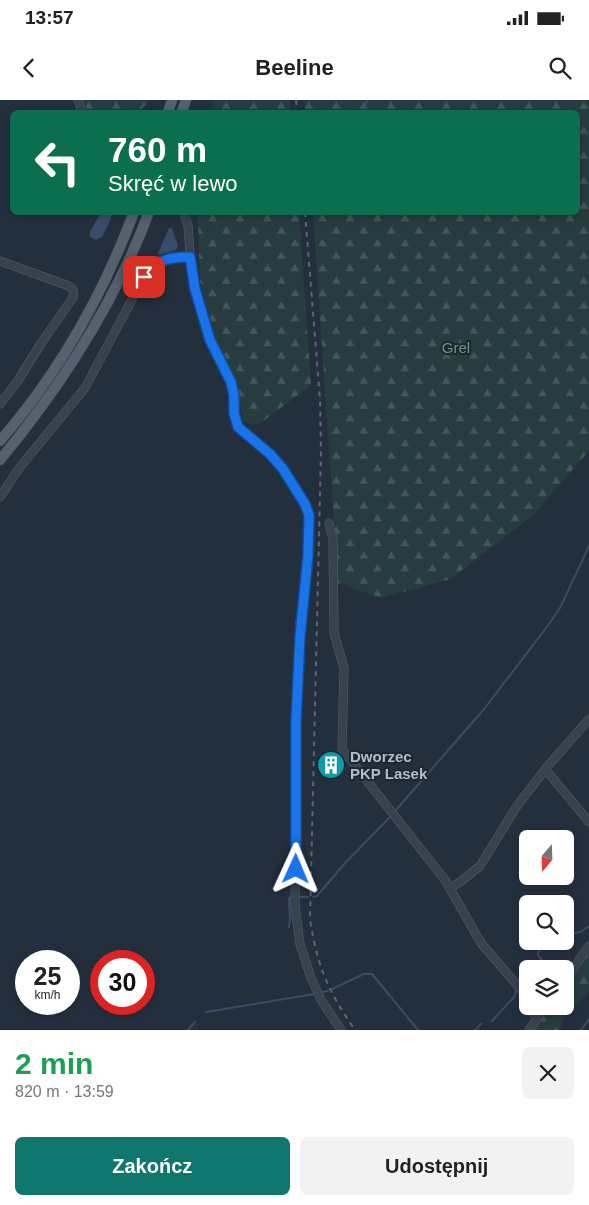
<!DOCTYPE html>
<html lang="pl">
<head>
<meta charset="utf-8">
<style>
  :root { --surface:#fff; --page:#f2f2f2; --text:#222; --muted:#767676; --accent:#0f766e }
  body { margin:0; font-family:Helvetica,sans-serif; background:var(--page); color:var(--text); height:100vh; display:flex; flex-direction:column; font-size:19px; white-space:nowrap }
  * { box-sizing:border-box; margin:0 }
  p { font-size:16px; color:var(--muted) }
  .icon { flex:none; width:28px; height:28px; fill:none; stroke:currentColor; stroke-width:2; stroke-linecap:round; stroke-linejoin:round }
  .map { position:relative; height:930px; overflow:hidden }
  .details { display:flex; flex-direction:column; background:var(--surface); flex:1 }
  .details>* { flex:none }
  .hud { position:absolute; left:10px; top:10px; width:570px; height:105px; border-radius:8px; box-shadow:0 2px 8px #0003; background:#0b6e4f; color:#fff; overflow:hidden }
  .needle { width:32px; rotate:199deg }
  .fabs { position:absolute; left:519px; top:730px; display:grid; gap:10px }
  .fabs a { display:grid; place-items:center; width:55px; height:55px; border-radius:8px; background:var(--surface); box-shadow:0 2px 8px #0003; font-size:25px }
  .speed { position:absolute; left:15px; top:850px; display:flex; gap:10px; font-size:25px; font-weight:700; text-align:center }
  .speed>* { display:grid; place-content:center; width:65px; height:65px; border-radius:50%; background:var(--surface); box-shadow:0 2px 8px #0003; line-height:1 }
  .speed small { font-size:12px; font-weight:400 }
  .speed .limit { border:8px solid #d22; background:#fff; color:#111 }
  .pin { position:absolute; display:grid; place-items:center; width:42px; height:42px; color:#fff; margin:-21px; border-radius:10px; box-shadow:0 2px 8px #0006 }
  .me { position:absolute; width:55px; margin:-28px; rotate:1deg; stroke-linejoin:round; filter:drop-shadow(0 0 4px #0008) }
  .turn { display:flex; align-items:center; gap:18px; height:105px; padding:0 15px; font-size:22px }
  .turn .icon { width:65px; height:65px; stroke-width:2.5 }
  .turn b { display:block; font-size:35px; line-height:42px }
  .round { display:grid; place-items:center; flex:none; width:52px; height:52px; border-radius:8px; background:var(--page) }
  .overview { display:flex; align-items:center; justify-content:space-between; height:85px; padding:0 15px }
  h1 { font-size:30px; font-weight:800; line-height:38px; color:#1e9e55 }
  .cta { display:flex; gap:10px; margin-top:auto; padding:10px 15px }
  .cta a { flex:1; height:58px; border-radius:8px; background:var(--accent); color:#fff; font-size:20px; font-weight:800; line-height:58px; text-align:center }
  .cta a+a { background:var(--page); color:var(--text) }
  .status { display:flex; justify-content:space-between; align-items:center; height:35px; padding:0 25px; background:var(--surface); direction:ltr }
  .status svg { height:14px; fill:currentColor }
  header { display:flex; justify-content:space-between; align-items:center; height:65px; padding:0 15px; background:var(--surface); font-size:22px; font-weight:800 }
  .map>svg:first-child { display:block }
</style>
</head>
<body>
<div class="status"><b>13:57</b><svg viewBox="0 0 49 12"><path d="M0 12V9h3v3zM5 12V6h3v6zM10 12V3h3v9zM15 12V0h3v12zM26 1h20v11H26zM47 4h2v5h-2z"/></svg></div>
<header><svg class="icon" aria-label="back" viewBox="0 0 24 24"><path d="M15 5l-7 7 7 7"/></svg>Beeline<svg class="icon" aria-label="search" viewBox="0 0 24 24"><circle cx="10" cy="10" r="6"/><path d="M15 15l6 6"/></svg></header>
<div class="map">
<svg width="589" height="930" viewBox="0 0 589 930">
  <defs>
    <pattern id="forest-firs" width="22" height="20" patternUnits="userSpaceOnUse" patternTransform="scale(1.25)"><rect width="22" height="20" fill="#263c3f"/><path d="M5 1l3.5 6h-7zM16 11l3.5 6h-7z" fill="#435659"/></pattern>
  </defs>
  <rect width="100%" height="100%" fill="#242f3e"/>
  <g fill="url(#forest-firs)">
    <polygon points="83,0 150,0 139,12 88,12"/>
    <polygon points="214,0 290,0 291,12 211,12"/>
    <polygon points="304,0 589,0 589,351 532,416 451,479 381,498 338,483 313,113 578,112 578,12 305,12"/>
    <polygon points="195,113 299,113 311,285 258,325 244,322 236,289 214,233 200,181 198,117"/>
    <polygon points="589,854 589,891 562,921 561,930 534,930 551,906 565,906 565,886"/>
  </g>
  <g fill="#394c67">
    <polygon points="101,112 112,113 111,119 102,137 96,140 90,137 90,132"/>
    <polygon points="169,128 172,128 178,146 176,150 159,155 158,153"/>
  </g>
  <g fill="none" stroke-linecap="round" stroke-linejoin="round">
    <g stroke="#394c67" stroke-width="2">
      <polyline points="364,12 367,0"/>
      <polyline points="396,710 485,608 549,524 560,508 589,446"/>
      <polyline points="299,797 308,797"/>
      <polyline points="313,797 317,796 346,762 390,717"/>
      <polyline points="289,827 290,819 289,798 292,797"/>
      <polyline points="565,836 582,831 589,826"/>
      <polyline points="538,869 543,862 538,855 538,852 551,841"/>
      <polyline points="522,884 528,879"/>
      <polyline points="332,889 364,874 372,874 418,930"/>
      <polyline points="322,892 328,891"/>
      <polyline points="206,912 314,894"/>
      <polyline points="492,921 514,897 517,888"/>
      <polyline points="188,930 195,922"/>
      <polyline points="475,930 481,924"/>
      <polyline points="581,930 589,919"/>
    </g>
    <g stroke="#565f6c" stroke-width="9">
      <g id="minor">
        <polyline points="78,0 82,12"/>
        <polyline points="183,112 188,125 191,167 195,189 210,240 231,282 234,295 234,313 237,323 241,331 270,354 283,369 305,404 309,415 307,456 300,524 296,622 295,806 300,844 311,878 321,900 341,930"/>
        <path d="M0,161L69,186C74,189 75,194 72,199L42,242L17,282L0,304"/>
        <polyline points="0,397 20,367 85,288 144,177 160,161 169,158 190,157"/>
        <polyline points="329,423 333,439 334,533 344,568 342,649 445,780 481,843 528,898"/>
        <polyline points="546,670 589,722"/>
        <polyline points="450,788 460,782 480,766 517,706 547,667 589,619"/>
        <polyline points="565,880 589,846"/>
        <polyline points="530,906 537,919"/>
        <polyline points="529,930 546,906"/>
      </g>
    </g>
    <g stroke="#414a57" stroke-width="11">
      <g id="major">
        <polyline points="168,12 172,0"/>
        <polyline points="182,12 186,0"/>
        <path d="M0,341C58,274 103,195 134,112"/>
        <path d="M0,360C62,285 115,203 149,112"/>
      </g>
    </g>
    <use href="#minor" stroke="#38414e" stroke-width="8"/>
    <use href="#major" stroke="#56606e" stroke-width="10"/>
    <g stroke="#5a6575" stroke-width="2" stroke-dasharray="5 5" stroke-linecap="butt">
      <polyline points="296,0 297,12"/>
      <path d="M305,112L320,300L321,351L310,819C317,866 328,891 355,930"/>
    </g>
  </g>
  <g fill="none" stroke-linecap="round" stroke-linejoin="round">
    <g stroke="#114b97" stroke-width="12">
      <path id="route" d="M144,177C159,160 167,157 190,157L195,189L210,240L231,282L234,296V313L238,327L270,354L283,369L305,404L309,415L308,456L300,536L296,622V769"/>
    </g>
    <use href="#route" stroke="#1a73e8" stroke-width="9"/>
  </g>
  <defs>
    <g id="building-disc" transform="scale(1.4375)"><circle r="9.5" fill="#0f9aa8" stroke="#1d2633"/><path d="M-4-6H4V6H1V3H-1V6H-4ZM-2.5-4.3h1.7v1.8h-1.7ZM.8-4.3h1.7v1.8H.8ZM-2.5-1h1.7V.8h-1.7ZM.8-1h1.7V.8H.8Z" fill="#fff"/></g>
  </defs>
  <g fill-rule="evenodd">
    <use href="#building-disc" x="331" y="665"/>
  </g>
  <g text-anchor="middle" dominant-baseline="central" stroke-width="4" stroke-linejoin="round" paint-order="stroke">
    <g font-size="15" fill="#6b9a76" stroke="#1d2633">
      <text x="456" y="247">Grel</text>
    </g>
    <g font-size="15" font-weight="bold" fill="#b4bcc9" stroke="#1d2633" text-anchor="start">
      <text x="350" y="656">Dworzec<tspan x="350" dy="17">PKP Lasek</tspan></text>
    </g>
  </g>
</svg>
<div class="fabs">
<a><svg class="needle" viewBox="-14 -14 28 28"><path d="M0-13l5 13h-10z" fill="#e53935"/><path d="M0 13l5-13h-10z" fill="#767676"/></svg></a>
<a><svg class="icon" aria-label="search" viewBox="0 0 24 24"><circle cx="10" cy="10" r="6"/><path d="M15 15l6 6"/></svg></a>
<a><svg class="icon" aria-label="layers" viewBox="0 0 24 24"><path d="M12 4l9 5-9 5-9-5zM3 14l9 5 9-5"/></svg></a>
</div>
<div class="speed"><div>25<small>km/h</small></div><div class="limit">30</div></div>
<div class="pin" style="left:144px;top:177px;background:#d93025"><svg class="icon" aria-label="arrive" viewBox="0 0 24 24"><path d="M6 21V4h12l-3 4 3 4H6"/></svg></div>
<svg class="me" style="left:296px;top:769px" viewBox="-20 -20 40 40"><path d="M0-17L14 15 0 8-14 15z" fill="#1a73e8" stroke="#fff" stroke-width="4"/></svg>
<div class="hud">
<div class="turn"><svg class="icon" aria-label="left" viewBox="0 0 24 24"><path d="M17 20v-9H6M10 6l-5 5 5 5"/></svg><div><b>760 m</b>Skręć w lewo</div></div>
</div>
</div>
<section class="details">
<div class="overview"><div><h1>2 min</h1><p>820 m · 13:59</p></div><a class="round"><svg class="icon" aria-label="close" viewBox="0 0 24 24"><path d="M6 6l12 12M18 6L6 18"/></svg></a></div>
<div class="cta"><a>Zakończ</a><a>Udostępnij</a></div>
</section>
</body>
</html>
